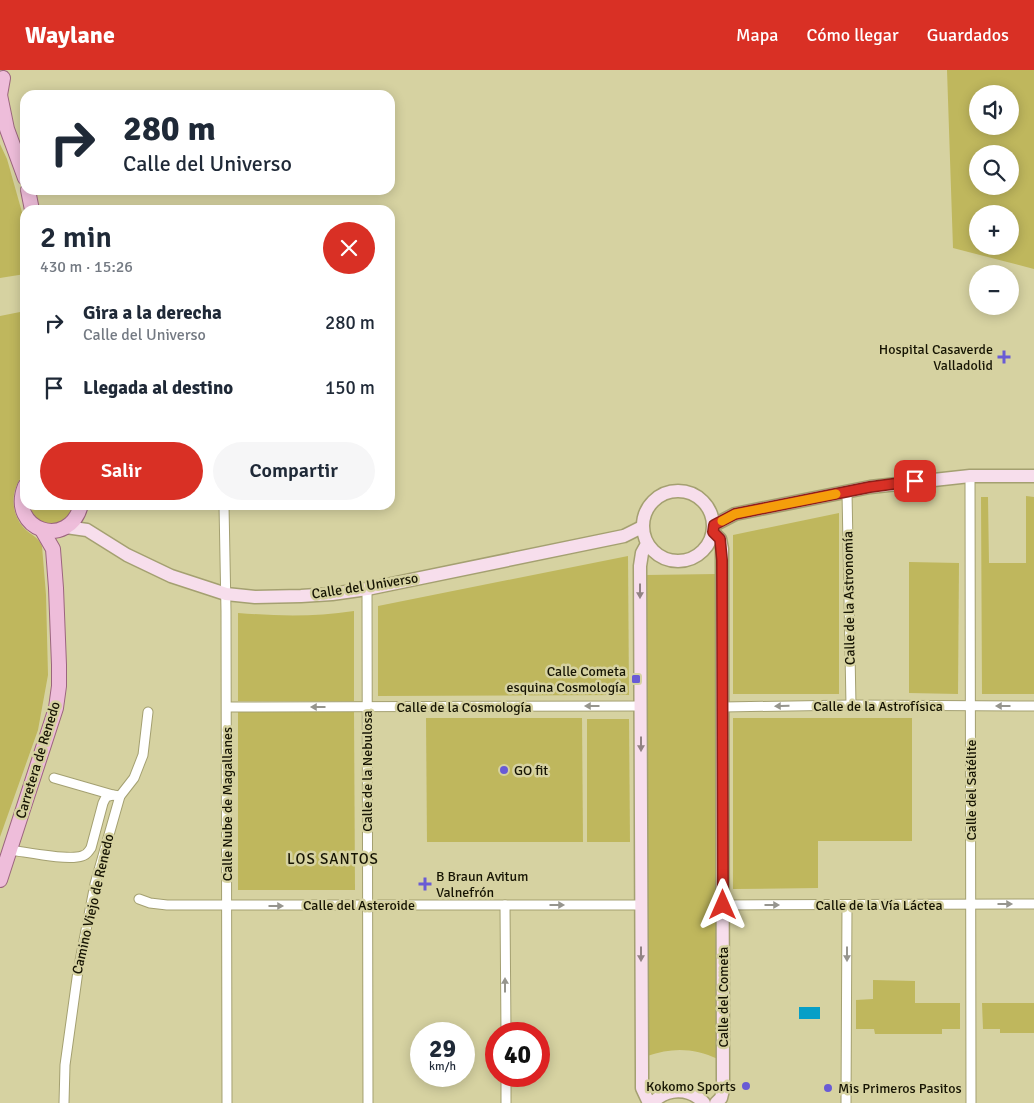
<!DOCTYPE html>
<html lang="es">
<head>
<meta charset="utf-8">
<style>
  :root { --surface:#fff; --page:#f6f6f7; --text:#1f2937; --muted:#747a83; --accent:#d93025 }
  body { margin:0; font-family:Signika,sans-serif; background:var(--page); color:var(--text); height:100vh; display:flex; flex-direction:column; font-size:19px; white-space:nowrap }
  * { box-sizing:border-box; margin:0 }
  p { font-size:16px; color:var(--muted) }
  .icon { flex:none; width:28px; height:28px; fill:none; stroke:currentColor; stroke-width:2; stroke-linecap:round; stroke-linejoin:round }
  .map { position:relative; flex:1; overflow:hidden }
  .panel { position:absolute; left:20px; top:135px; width:375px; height:305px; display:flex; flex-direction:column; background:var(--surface); border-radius:15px; box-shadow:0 2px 12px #0003 }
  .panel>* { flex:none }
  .top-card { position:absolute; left:20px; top:20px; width:375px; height:105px; border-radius:15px; box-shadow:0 2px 12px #0003; background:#fff; color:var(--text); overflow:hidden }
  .tools { position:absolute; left:969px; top:15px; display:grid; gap:10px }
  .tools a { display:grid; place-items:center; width:50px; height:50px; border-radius:50%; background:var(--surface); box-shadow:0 2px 12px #0003; font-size:25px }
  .speed { position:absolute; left:410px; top:952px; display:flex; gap:10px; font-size:25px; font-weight:700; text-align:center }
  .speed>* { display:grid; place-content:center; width:65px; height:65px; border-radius:50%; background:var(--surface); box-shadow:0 2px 12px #0003; line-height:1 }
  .speed small { font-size:12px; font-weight:400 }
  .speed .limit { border:8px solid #d22; background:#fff; color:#111 }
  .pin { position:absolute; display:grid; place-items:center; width:42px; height:42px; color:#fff; margin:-21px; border-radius:10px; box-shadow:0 2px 8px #0006 }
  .me { position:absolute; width:55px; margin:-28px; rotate:0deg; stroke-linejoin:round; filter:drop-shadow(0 0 4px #0008) }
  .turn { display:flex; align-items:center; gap:18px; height:105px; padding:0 20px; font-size:22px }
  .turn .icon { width:65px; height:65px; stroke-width:2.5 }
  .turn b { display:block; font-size:35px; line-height:42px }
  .round { display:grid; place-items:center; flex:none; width:52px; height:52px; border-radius:26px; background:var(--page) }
  .overview { display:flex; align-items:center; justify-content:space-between; height:85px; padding:0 20px }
  h1 { font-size:30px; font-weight:600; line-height:38px }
  .primary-button { display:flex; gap:10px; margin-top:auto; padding:10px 20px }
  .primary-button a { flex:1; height:58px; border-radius:30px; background:var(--accent); color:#fff; font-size:20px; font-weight:600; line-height:58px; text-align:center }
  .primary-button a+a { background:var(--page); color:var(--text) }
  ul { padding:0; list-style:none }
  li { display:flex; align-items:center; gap:15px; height:65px; padding:0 20px }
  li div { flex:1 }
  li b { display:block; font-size:19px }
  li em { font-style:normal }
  header { display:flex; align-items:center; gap:30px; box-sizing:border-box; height:70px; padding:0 25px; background:var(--accent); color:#fff }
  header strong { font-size:24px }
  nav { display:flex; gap:28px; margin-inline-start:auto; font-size:18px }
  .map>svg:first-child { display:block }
</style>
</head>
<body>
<header>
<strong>Waylane</strong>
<nav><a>Mapa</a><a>Cómo llegar</a><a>Guardados</a></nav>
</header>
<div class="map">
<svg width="1034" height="1033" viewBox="0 0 1034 1033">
  <rect width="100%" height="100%" fill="#d6d2a1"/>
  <g fill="#bfb75d" fill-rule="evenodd">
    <path d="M947,0H1034V199L953,178ZM978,24H1010V56H978ZM978,84H1010V116H978ZM978,144H1010V176H978Z"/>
    <polygon points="0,74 7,89 25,153 25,204 0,208"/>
    <path d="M25,241V403C10,418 10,442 23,457C30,465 38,466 42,476L46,525L48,605L38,660L0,767V246Z"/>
    <polygon points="1026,426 1034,427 1034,624 982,624 981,427 988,427 989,493 1026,493"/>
    <path d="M29,435H75C65,459 38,462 29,435Z"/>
    <polygon points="839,443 839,624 733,624 733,465"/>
    <polygon points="628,486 629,625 378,626 378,536"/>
    <polygon points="909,492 959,493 958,624 909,623"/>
    <path d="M717,504L718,989C694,978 673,977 647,986L646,505Z"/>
    <path d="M354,541V631H238V543C278,546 314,547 354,541Z"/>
    <polygon points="238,641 354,641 355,820 238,820"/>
    <polygon points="426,648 582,648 583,772 427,772"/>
    <polygon points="733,648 912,648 912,771 818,771 818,818 733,819"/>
    <polygon points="587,649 629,649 630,772 587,772"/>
    <polygon points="873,910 915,911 915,933 960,933 960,959 942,959 942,964 875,964 874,959 856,959 856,930 873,929"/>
    <polygon points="982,933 1034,933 1034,963 1000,963 1000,959 983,959"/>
  </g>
  <rect fill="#069fc7" x="799" y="937" width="21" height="12"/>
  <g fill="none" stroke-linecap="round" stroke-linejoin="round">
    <g stroke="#a4a071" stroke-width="11">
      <g id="street">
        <polyline points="970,406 971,1033"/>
        <polyline points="847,422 851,635"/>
        <polyline points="224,435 226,541 227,1033"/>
        <polyline points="367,519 368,1033"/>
        <polyline points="227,637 641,636"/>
        <polyline points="723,637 851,635 1034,636"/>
        <polyline points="54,708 113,725"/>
        <path d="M10,780C26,782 68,791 82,786C87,785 88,782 91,778L103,733L106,727L113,725L120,726"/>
        <polyline points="139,829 150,833 167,835 641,835"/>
        <polyline points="505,835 506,964"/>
        <polyline points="723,835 1034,834"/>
        <polyline points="506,1006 506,1033"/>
        <polyline points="64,1033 65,995 78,901 95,814 120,726 134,708 143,685 148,642"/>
        <polyline points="846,1033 847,835"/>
      </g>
    </g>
    <g stroke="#a4a071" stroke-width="15">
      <g id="secondary">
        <circle cx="678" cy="456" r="35"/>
        <polyline points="714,455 735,444 870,417 970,406 1034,406"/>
        <polyline points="66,457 87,460 127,485 171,506 226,524 255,527 301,526 332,524 367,519 624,466 642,457"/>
        <polyline points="713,462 720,469 722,479 723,1020 721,1028 716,1033"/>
        <polyline points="647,474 642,483 640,496 642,1002 642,1018 649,1033"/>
        <path d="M652,1033C667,1018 689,1017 704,1033"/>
      </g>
    </g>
    <g stroke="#9b657e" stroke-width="16">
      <g id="primary">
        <polyline points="0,25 7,59 25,108"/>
        <polyline points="0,25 3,8"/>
        <polyline points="28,120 32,140"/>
        <path d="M25,416C7,460 69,481 81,435"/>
        <polyline points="0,810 56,638 59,616 59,595 56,518 53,479 42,460"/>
      </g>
    </g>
    <use href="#street" stroke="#fff" stroke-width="9"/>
    <use href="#secondary" stroke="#f7deec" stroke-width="12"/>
    <use href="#primary" stroke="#eebdda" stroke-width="14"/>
  </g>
  <defs><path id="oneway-solid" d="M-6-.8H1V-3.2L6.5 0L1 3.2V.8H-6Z" transform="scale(1.25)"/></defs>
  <g fill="#928383">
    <use href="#oneway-solid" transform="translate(640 521) rotate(90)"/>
    <use href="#oneway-solid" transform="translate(641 674) rotate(90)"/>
    <use href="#oneway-solid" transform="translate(641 884) rotate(90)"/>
  </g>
  <g fill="#96958e">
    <use href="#oneway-solid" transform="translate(592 636) rotate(180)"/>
    <use href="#oneway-solid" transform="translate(782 636) rotate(179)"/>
    <use href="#oneway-solid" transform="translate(1003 636) rotate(180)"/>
    <use href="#oneway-solid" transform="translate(318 637) rotate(180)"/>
    <use href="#oneway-solid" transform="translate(1005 834)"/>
    <use href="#oneway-solid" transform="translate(557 835)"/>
    <use href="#oneway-solid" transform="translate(772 835)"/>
    <use href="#oneway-solid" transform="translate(276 836)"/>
    <use href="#oneway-solid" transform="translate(847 884) rotate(90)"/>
    <use href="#oneway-solid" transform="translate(505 915) rotate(-90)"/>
  </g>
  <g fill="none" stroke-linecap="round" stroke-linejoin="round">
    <g stroke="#8d1f18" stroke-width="12">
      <polyline id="route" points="723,835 722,490 720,469 713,462 714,455 735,444 870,417 915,411"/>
    </g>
    <use href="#route" stroke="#d93025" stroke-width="9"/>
    <polyline stroke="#f59e0b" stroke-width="9" points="722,451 735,444 836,424"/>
  </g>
  <g fill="#695bd5" stroke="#d6d2a1" stroke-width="2">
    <path d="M1001.5 279.5h5v5h5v5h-5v5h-5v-5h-5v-5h5z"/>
    <rect x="631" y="604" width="10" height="10" rx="2.5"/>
    <circle cx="504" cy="700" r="5"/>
    <path d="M422.5 806.5h5v5h5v5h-5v5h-5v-5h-5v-5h5z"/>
    <circle cx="746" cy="1016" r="5"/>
    <circle cx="828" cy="1018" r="5"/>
  </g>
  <g text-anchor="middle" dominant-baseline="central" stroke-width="5" stroke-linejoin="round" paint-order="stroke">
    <g font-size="14" fill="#161403" stroke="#d6d2a1" text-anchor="end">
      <text x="993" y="279">Hospital Casaverde<tspan x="993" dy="16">Valladolid</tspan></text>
      <text x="626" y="601">Calle Cometa<tspan x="626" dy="16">esquina Cosmología</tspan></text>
      <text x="514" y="700" text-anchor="start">GO fit</text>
      <text x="436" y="806" text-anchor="start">B Braun Avitum<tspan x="436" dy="16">Valnefrón</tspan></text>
      <text x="736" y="1016">Kokomo Sports</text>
      <text x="838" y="1018" text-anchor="start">Mis Primeros Pasitos</text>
    </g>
    <g font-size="14" fill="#161403" stroke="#d6d2a1">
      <text transform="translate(365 516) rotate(-9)">Calle del Universo</text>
      <text transform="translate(849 528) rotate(-91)">Calle de la Astronomía</text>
      <text x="878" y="636">Calle de la Astrofísica</text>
      <text x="464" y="637">Calle de la Cosmología</text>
      <text transform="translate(38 690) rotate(-73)">Carretera de Renedo</text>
      <text transform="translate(367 701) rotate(-90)">Calle de la Nebulosa</text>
      <text transform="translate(971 720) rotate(-90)">Calle del Satélite</text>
      <text transform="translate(227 734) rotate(-90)">Calle Nube de Magallanes</text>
      <text transform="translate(93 834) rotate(-77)">Camino Viejo de Renedo</text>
      <text x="359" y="835">Calle del Asteroide</text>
      <text x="879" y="835">Calle de la Vía Láctea</text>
      <text transform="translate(723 927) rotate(-90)">Calle del Cometa</text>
    </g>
    <g font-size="15" letter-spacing="1" fill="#161403" stroke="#d6d2a1">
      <text x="333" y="789">LOS SANTOS</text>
    </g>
  </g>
</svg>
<div class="tools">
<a><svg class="icon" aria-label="sound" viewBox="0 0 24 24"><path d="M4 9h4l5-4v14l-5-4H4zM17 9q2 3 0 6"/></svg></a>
<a><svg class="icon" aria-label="search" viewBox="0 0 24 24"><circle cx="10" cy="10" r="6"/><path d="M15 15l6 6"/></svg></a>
<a>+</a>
<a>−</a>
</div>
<div class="speed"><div>29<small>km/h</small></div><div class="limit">40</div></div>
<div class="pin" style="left:915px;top:411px;background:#d93025"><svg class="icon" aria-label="arrive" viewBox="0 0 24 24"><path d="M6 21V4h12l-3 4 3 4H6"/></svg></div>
<svg class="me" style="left:723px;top:835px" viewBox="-20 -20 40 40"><path d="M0-17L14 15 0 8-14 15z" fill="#d93025" stroke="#fff" stroke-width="4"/></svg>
<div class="top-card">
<div class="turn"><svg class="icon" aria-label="right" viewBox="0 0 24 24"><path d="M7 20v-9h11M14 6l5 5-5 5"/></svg><div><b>280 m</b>Calle del Universo</div></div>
</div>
<section class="panel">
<div class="overview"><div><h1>2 min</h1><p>430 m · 15:26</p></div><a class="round" style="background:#d93025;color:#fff"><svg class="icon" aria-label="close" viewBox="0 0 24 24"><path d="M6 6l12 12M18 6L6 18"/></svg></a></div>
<ul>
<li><svg class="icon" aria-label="right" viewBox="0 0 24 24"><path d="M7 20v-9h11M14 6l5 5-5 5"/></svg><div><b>Gira a la derecha</b><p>Calle del Universo</p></div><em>280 m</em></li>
<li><svg class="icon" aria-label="arrive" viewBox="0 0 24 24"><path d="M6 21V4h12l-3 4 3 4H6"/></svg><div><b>Llegada al destino</b></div><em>150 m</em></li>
</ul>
<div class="primary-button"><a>Salir</a><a>Compartir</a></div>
</section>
</div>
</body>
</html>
